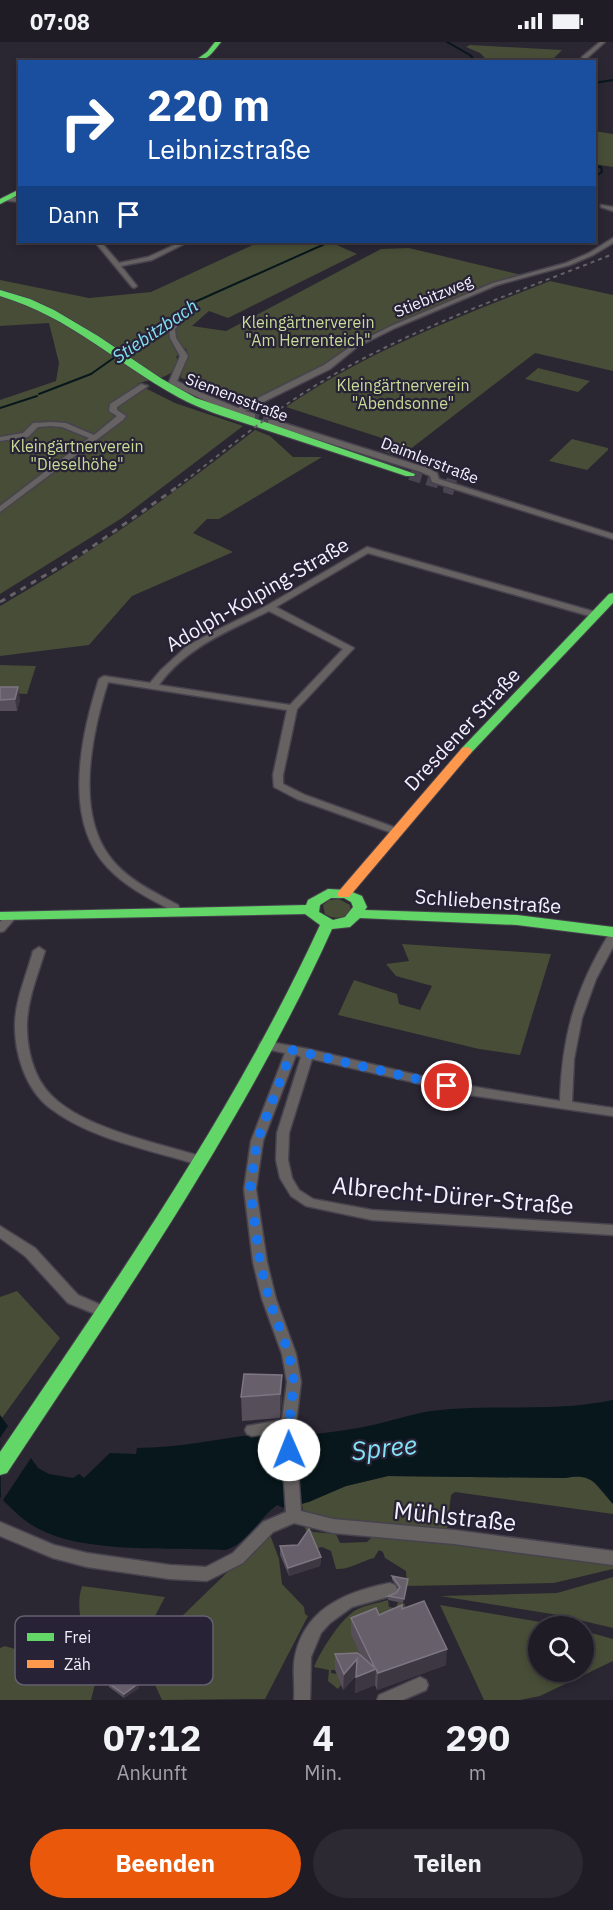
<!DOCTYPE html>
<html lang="de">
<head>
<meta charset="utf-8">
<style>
  :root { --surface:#201c26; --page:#2d2932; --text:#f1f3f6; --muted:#a2a1a7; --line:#3d3a43; --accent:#ea580c }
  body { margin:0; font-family:"IBM Plex Sans",sans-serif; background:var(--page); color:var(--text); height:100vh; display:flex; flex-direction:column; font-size:22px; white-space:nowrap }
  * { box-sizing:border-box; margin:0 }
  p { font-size:20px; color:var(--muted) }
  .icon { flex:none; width:33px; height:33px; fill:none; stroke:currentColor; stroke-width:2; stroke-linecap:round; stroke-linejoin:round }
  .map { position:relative; height:1658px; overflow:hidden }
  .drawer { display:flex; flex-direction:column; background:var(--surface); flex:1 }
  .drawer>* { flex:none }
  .banner { position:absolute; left:18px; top:18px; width:578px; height:183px; border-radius:0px; box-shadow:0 3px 9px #0003,0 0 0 2px var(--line); background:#1a4fa0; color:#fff; overflow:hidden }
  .fabs { position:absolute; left:528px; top:1574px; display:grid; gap:12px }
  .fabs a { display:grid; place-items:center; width:66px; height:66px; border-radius:50%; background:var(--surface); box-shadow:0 3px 9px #0003,0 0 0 2px var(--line); font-size:30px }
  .pin { position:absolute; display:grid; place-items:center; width:51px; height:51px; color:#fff; margin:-26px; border:3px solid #fff; border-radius:50%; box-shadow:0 2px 6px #0007 }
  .me { position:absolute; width:66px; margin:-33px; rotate:359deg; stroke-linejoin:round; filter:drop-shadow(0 0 4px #0008) }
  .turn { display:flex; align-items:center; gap:21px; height:126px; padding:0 30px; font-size:27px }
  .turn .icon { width:78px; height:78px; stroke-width:2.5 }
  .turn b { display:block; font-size:42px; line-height:51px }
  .then { display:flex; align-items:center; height:57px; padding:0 30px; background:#0003; gap:12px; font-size:22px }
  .eta { display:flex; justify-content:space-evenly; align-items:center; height:102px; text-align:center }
  .eta b { font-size:36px; font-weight:800; line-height:42px }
  .cta { display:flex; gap:12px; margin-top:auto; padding:12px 30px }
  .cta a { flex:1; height:69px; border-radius:36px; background:var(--accent); color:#fff; font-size:24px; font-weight:800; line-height:69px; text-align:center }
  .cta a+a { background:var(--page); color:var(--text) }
  .status { display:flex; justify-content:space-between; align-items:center; height:42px; padding:0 30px; background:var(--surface); direction:ltr }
  .status svg { height:16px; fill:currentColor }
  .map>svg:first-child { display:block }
</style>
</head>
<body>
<div class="status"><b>07:08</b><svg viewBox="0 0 49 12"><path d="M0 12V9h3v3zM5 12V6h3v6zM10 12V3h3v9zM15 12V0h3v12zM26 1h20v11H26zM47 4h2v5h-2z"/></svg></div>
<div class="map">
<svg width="613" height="1658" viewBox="0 0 613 1658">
  <rect width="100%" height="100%" fill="#2a2632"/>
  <g fill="#474d36">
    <polygon points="470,3 562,8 553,17 577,19 488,19 480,11 466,5"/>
    <polygon points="594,89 613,92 613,125 594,122"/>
    <path d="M259,200H330L357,212L228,276L209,269L192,284L226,289L381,207L409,206L526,234L493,241L368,296L312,332L251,358L181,336C181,324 189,320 186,306L176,315L179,320C173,338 152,336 137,342L175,361L243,384L122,476L0,552V358L56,339L59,321L49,281L0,284V238L89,256L151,250Z"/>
    <path d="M550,239L613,253V329L535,311L400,415L379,408L391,399L286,365C367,309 458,275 550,239Z"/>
    <polygon points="538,326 590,339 578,350 525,337"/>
    <path d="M255,388L270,394L293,415H322L219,477H207L193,491L233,510L132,554L89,603L0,614V564C91,512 173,452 255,388Z"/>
    <polygon points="572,397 608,406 608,408 587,428 549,419"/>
    <polygon points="0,623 36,624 27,652 0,651"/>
    <path d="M339,857L350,863L351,869C344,877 335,878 325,872L323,863L329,858Z"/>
    <polygon points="402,902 551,912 520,1013 479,1007 338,973 354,938 397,952 399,962 420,968 432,944 396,934 386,922 409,919"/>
    <polygon points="17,1249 60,1296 2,1376 0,1373 0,1255"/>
    <polygon points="583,1433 591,1437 613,1462 613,1472 455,1450 451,1453 447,1487 394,1482 334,1480 303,1468 302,1462 346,1444 388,1434 565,1436"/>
    <path d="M302,1479L313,1490L336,1492L340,1501L367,1500L374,1493L613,1521V1527L554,1541L407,1544L406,1529L385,1516L383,1510L379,1508L374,1516C361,1519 350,1528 336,1527L331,1509L322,1505L314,1507Z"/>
    <polygon points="269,1490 279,1517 282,1542 304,1565 305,1572 308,1574 265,1657 162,1658 151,1634 154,1614 178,1578"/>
    <polygon points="613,1535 613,1586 558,1573 440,1554 557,1551"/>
    <path d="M82,1544L165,1555L131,1620L122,1629L104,1634C91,1607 72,1574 82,1544Z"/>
    <path d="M388,1558L389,1565L396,1566L398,1560L404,1561L411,1580L359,1610L344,1616L337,1628H331V1631L337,1632L341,1643L338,1647L328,1639L329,1628L314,1625C320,1610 341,1576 356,1568C365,1563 378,1561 388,1558Z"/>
    <polygon points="440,1563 564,1584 538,1584 538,1629 584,1629 584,1589 613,1597 613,1619 540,1654 520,1658 484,1658"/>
    <polygon points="27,1585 81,1603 96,1638 91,1658 0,1658 0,1606 5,1604 15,1607"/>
  </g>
  <path fill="#07171b" d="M613,1358V1462C596,1442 593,1431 565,1436L388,1434L346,1444L309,1460L284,1466L277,1463C258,1477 249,1500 226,1508C173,1505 85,1512 39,1487C23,1479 12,1467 0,1455V1373L38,1426L49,1432L73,1436L79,1432L84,1436L110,1411L136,1412L137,1406C184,1406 230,1394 277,1390L278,1396C310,1392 341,1390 373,1383C392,1379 411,1372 431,1369C493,1361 551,1371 613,1358Z"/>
  <polygon fill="#2a2632" points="10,1381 33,1413 1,1461 0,1396"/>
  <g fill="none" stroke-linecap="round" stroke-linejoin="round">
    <g stroke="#07171b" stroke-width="2">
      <polyline points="447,0 470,13 476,20"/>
      <polyline points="594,41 613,38"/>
      <polyline points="594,124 601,125 602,130 594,135"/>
      <polyline points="344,200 358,200"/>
      <polyline points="39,352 91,332 125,308 169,284 188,263 327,201 338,200"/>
      <polyline points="0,366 37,354"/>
    </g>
    <polyline stroke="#484451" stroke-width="7" stroke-dasharray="7 4" stroke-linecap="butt" points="252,374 271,380"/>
    <polyline stroke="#484451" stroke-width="12" stroke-dasharray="12 6" stroke-linecap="butt" points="410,432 450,444"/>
    <polyline stroke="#484451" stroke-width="15" stroke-dasharray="15 8" stroke-linecap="butt" points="445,443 455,446"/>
    <g stroke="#47434e" stroke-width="3">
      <g id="street">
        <polygon points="600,0 605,0 586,17 582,17 582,15"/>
        <polygon points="5,155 20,156 20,160 3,158 3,156"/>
        <polygon points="601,163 613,165 613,169 601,165"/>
        <path d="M613,196V201L593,213L570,223L497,243L395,286L357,305L330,327L245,369L255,372V376C242,376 181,349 169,340L180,314L170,296L169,287L183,271L181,268L182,267H186L190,271L175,287L176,296L188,314L177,339L197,349L238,366L324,323L353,303L391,284L493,241L566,221L589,211Z"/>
        <polygon points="95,200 101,200 119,221 148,215 181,200 188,200 152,218 121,224 137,244 134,246 132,245"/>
        <polygon points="141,342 148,344 117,365 117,368 126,374 123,378 0,470 0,464 89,396 62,385 51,384 38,385 28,395 0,399 0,395 23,391 33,381 51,380 66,381 94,393 117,374 109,369 110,362"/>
        <polygon points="268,378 274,378 427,426 437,431 439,437 613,492 613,497 432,440 430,434 421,430 268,382"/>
        <path d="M367,505L599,571L600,573L599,575H593L368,511L276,565L354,606L297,667L283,733V742L305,753L399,787L400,789L399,791L395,792L297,757L274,745L273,733L287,668L108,640C92,691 75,769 110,815C126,837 154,850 178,863L181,870L176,873L172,872L169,867C148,856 125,844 108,826C62,778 81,693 99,637L104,634L150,641L161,628L187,604L219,587L268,563ZM269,569L343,607L290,663L159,643C186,605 229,589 269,569Z"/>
        <polygon points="12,871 17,874 4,889 0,890 0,880 8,872"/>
        <path d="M613,891V905L596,937L582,976L574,1017L572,1060L613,1066V1074L469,1053L312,1017L289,1091L288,1118L292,1136L299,1148L313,1157L372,1168L613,1183V1193L372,1178L306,1164L291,1154L280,1136L276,1118L277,1091L301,1015L296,1013L263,1099L256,1147L267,1220L276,1257L296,1312L301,1340L295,1389L301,1469L333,1477L454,1488L613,1509V1523L454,1502L333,1491L294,1481L273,1490L243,1521L207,1539L170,1537L87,1525L53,1516L0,1494V1480L54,1503L87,1511L170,1523L206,1525L233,1511L263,1480L286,1470L281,1390L252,1394L247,1392L245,1388L247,1384L282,1378L287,1340L282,1312L262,1257L253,1220L244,1147L251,1099L285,1011L261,1006L259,1003L261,1000L265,999L308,1007L446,1040L560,1059C562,994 575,948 609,892Z"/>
        <path d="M39,905L45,909C38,932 28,956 27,980C26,1005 33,1035 51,1053C84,1087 159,1101 203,1115L205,1118L203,1121L199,1123C151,1108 90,1097 50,1066C25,1047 14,1010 15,980C16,956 27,932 33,909Z"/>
        <polygon points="0,1184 35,1206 78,1253 108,1266 110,1270 108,1274 103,1275 68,1261 25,1214 0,1196"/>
        <path d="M390,1541L395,1543L398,1548L395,1553L352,1565L330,1581L321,1591L311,1615L310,1658H294C295,1646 293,1633 294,1621C301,1568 344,1550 390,1541Z"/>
        <polygon points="420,1635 426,1638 428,1643 426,1648 403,1658 377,1658 379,1653"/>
      </g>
    </g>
    <g stroke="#47434e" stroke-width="2">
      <g id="fast">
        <path d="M215,0H221C213,10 207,20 193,20L207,10Z"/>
        <polygon points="20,147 20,152 0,162 0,157"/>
        <path d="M0,248L30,257L54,268L98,294L162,337L196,356L415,432L414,434H406C362,419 317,405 272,390C240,379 207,371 178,355C114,320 72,276 0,254Z"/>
        <polygon points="613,551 613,561 470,712 462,712 460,709 462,706 609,552"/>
        <path d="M328,847L347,848L362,854L367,865L365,868L517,873L613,885V895L517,883L360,876L350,885L332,887C246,1077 122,1257 7,1431L0,1433V1410C115,1240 234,1070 320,883L305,872L0,878V870L306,863L308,858ZM331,856H344L351,860L353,865L345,875L333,878L319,870L320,863Z"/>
      </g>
    </g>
    <g stroke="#47434e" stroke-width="2">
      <polygon id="slow" points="466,705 470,706 472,709 470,712 349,855 339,855 337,852 339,849 462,706"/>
    </g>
    <use href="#street" fill="#666262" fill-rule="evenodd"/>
    <use href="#fast" fill="#63d668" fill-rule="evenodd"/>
    <use href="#slow" fill="#ff974d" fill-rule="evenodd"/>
    <path stroke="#666267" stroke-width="2" stroke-dasharray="4 4" stroke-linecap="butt" d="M178,444C224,410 268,372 318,342C410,286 513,252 613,212"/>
    <polyline stroke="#666267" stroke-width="3" stroke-dasharray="6 6" stroke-linecap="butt" points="0,560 86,509 180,443"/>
  </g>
  <g fill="#564e59">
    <polygon points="0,645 20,657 17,669 0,669"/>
    <polygon points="282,1333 282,1357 280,1376 242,1379 241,1355"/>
    <polygon points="280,1504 321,1515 320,1524 289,1534 280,1513"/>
    <polygon points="392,1534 407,1541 403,1561 388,1558 388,1554 396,1551 399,1547 392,1538"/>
    <polygon points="402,1567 446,1623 377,1648 375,1643 355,1651 356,1634 343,1648 335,1628 335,1612 361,1614 351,1592 351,1576 379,1573"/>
    <polygon points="108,1641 139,1646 124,1656 109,1645"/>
  </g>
  <g fill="#3d3742">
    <polygon points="18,645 20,657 17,669 15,657"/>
    <polygon points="282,1333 282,1357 280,1376 280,1352"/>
    <polygon points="321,1515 320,1524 289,1534 288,1526"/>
    <polygon points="447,1607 446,1623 377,1648 378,1631"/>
    <polygon points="357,1617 357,1633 343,1648 344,1632"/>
    <polygon points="376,1627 375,1643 355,1651 356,1635"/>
    <polygon points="139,1641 139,1646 124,1656 124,1652"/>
  </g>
  <g fill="#67606b" stroke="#7d7682" stroke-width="1.5">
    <polygon points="0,645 18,645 15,657 0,658"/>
    <polygon points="244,1332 282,1333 280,1352 241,1355"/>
    <polygon points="309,1487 321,1515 288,1526 280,1504 298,1503"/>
    <polygon points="392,1534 408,1537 404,1557 388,1554 396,1551 400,1545"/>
    <polygon points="424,1559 447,1607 378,1631 376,1627 356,1635 357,1617 344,1632 335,1612 358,1611 375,1626 351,1576 376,1566 379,1573 402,1563 402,1567"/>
    <polygon points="134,1627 139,1641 124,1652 108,1641"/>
  </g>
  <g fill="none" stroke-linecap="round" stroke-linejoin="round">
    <polyline stroke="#1a73e8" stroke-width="10" stroke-dasharray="0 18" points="289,1408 288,1389 294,1340 289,1312 269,1257 260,1220 250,1147 257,1099 292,1008 447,1044"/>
  </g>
  <g text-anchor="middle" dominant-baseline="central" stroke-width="4.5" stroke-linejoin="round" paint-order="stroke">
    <g font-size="16" fill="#f4f1fe" stroke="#282236">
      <text transform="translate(433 254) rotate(-23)">Stiebitzweg</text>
      <text transform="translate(237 355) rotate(21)">Siemensstraße</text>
      <text transform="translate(430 418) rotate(21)">Daimlerstraße</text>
    </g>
    <g font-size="16" fill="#c8dc97" stroke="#282236">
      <text x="308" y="280">Kleingärtnerverein<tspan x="308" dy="18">"Am Herrenteich"</tspan></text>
      <text x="403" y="343">Kleingärtnerverein<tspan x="403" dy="18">"Abendsonne"</tspan></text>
      <text x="77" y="404">Kleingärtnerverein<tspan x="77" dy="18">"Dieselhöhe"</tspan></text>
    </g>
    <g font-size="18" font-style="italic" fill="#83e1f5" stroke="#282236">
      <text transform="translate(155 289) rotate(-34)">Stiebitzbach</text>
    </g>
    <g font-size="20" fill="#f4f1fe" stroke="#282236">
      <text transform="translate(257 552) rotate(-30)">Adolph-Kolping-Straße</text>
      <text transform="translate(462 687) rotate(-47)">Dresdener Straße</text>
      <text transform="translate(488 859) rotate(4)">Schliebenstraße</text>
    </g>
    <g font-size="24" fill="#f4f1fe" stroke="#282236">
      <text transform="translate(453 1153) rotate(5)">Albrecht-Dürer-Straße</text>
      <text transform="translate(455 1474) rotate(6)">Mühlstraße</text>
    </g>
    <g font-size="26" font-style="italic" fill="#83e1f5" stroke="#282236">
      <text transform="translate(384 1405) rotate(-6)">Spree</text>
    </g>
  </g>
  <rect x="15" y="1574" width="198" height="69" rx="9" fill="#282236" stroke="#656072" stroke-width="1.5"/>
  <rect x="27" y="1591" width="27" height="8" fill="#63d668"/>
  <rect x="27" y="1618" width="27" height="8" fill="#ff974d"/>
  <g font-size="16" fill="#f4f1fe">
    <text x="64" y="1601">Frei</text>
    <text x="64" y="1628">Zäh</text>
  </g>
</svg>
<div class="fabs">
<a><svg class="icon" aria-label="search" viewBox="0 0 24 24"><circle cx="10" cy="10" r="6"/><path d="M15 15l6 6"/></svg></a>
</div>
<div class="pin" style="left:447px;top:1044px;background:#d93025"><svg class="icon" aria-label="arrive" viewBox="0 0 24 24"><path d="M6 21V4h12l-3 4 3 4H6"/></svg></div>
<svg class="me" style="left:289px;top:1408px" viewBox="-20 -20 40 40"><circle r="19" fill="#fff"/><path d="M0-13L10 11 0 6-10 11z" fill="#1a73e8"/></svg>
<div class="banner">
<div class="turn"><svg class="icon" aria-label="right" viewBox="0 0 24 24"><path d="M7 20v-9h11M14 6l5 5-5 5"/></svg><div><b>220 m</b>Leibnizstraße</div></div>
<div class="then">Dann<svg class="icon" aria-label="arrive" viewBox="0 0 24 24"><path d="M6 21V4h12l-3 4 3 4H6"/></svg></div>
</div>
</div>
<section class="drawer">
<div class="eta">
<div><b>07:12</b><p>Ankunft</p></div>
<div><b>4</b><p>Min.</p></div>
<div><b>290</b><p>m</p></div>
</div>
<div class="cta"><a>Beenden</a><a>Teilen</a></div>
</section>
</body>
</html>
